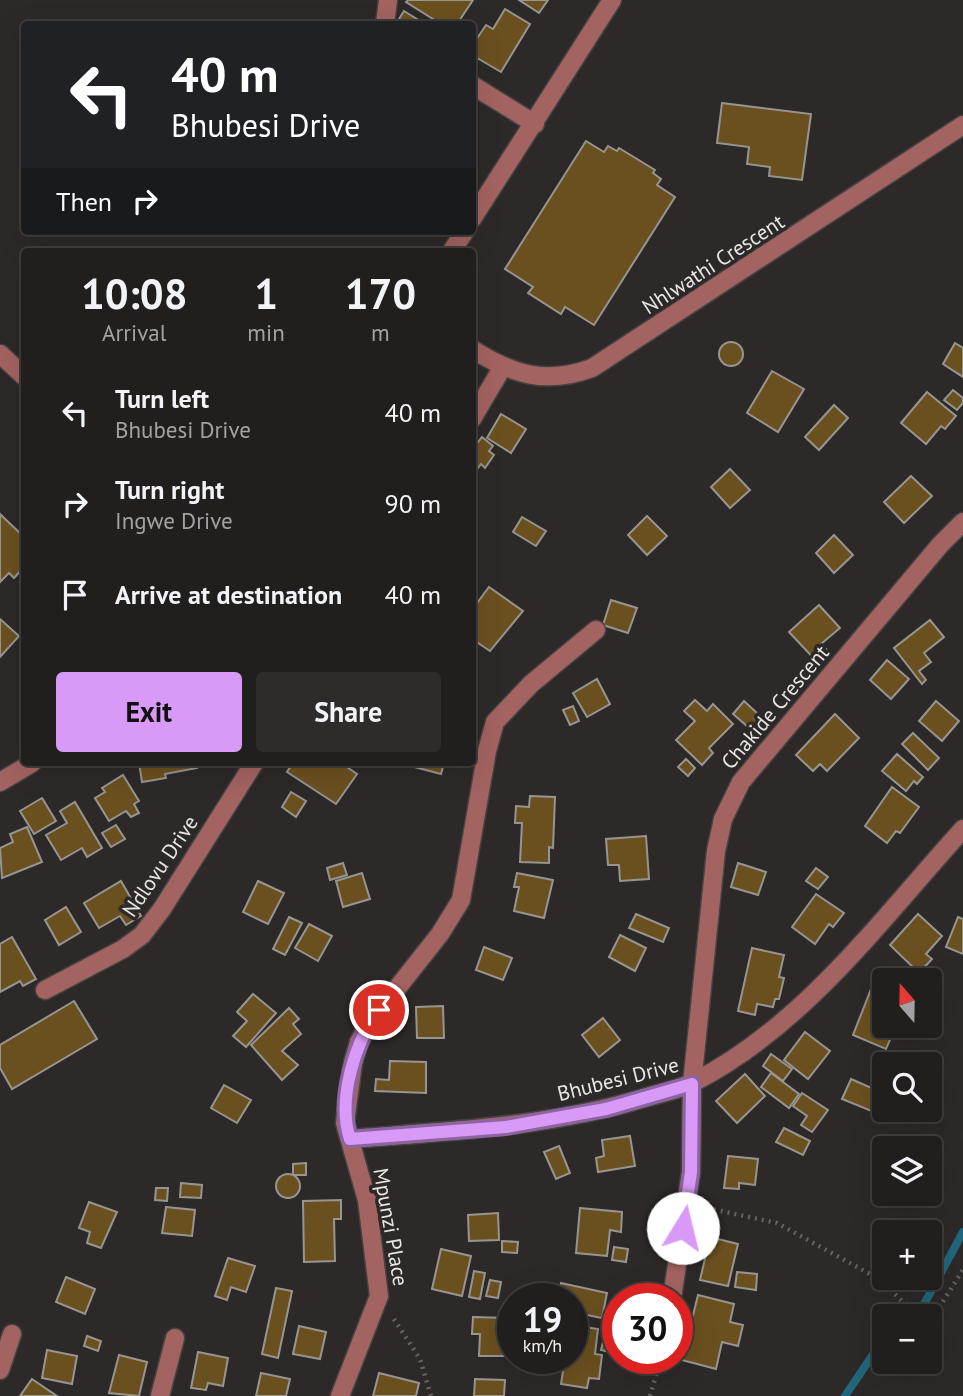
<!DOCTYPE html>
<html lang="en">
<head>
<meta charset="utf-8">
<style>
  :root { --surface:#211f1e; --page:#2d2c2b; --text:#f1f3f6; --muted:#a2a2a4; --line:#3e3d3c; --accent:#d99af7 }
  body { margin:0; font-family:"PT Sans",sans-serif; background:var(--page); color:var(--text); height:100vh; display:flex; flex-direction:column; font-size:26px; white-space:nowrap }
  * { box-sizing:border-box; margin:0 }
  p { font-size:23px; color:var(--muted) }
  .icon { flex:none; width:38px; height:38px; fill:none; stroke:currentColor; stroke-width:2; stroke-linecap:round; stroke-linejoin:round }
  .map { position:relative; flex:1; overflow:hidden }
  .side { position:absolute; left:21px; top:248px; width:455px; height:518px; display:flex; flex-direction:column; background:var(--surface); border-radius:7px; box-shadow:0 7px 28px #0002,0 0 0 2px var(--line) }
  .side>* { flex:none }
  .guide { position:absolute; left:21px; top:21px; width:455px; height:214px; border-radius:7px; box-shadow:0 7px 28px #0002,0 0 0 2px var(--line); background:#202124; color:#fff; overflow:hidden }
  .needle { width:46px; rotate:340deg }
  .fabs { position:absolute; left:872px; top:968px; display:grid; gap:14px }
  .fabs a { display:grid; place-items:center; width:70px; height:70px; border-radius:7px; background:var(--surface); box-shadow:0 7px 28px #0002,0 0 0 2px var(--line); font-size:35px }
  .speed { position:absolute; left:497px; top:1283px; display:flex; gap:14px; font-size:35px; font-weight:700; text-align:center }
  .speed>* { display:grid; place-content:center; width:91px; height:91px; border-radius:50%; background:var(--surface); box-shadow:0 7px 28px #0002,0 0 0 2px var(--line); line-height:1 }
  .speed small { font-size:18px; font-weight:400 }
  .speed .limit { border:10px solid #d22; background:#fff; color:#111 }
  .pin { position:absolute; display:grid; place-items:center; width:60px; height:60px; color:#fff; margin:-30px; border:4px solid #fff; border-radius:50%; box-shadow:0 2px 7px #0007 }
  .me { position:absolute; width:77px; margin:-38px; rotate:9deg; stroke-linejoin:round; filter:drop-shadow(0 0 5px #0008) }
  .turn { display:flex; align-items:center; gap:24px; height:147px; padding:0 35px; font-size:32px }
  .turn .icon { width:91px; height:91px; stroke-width:2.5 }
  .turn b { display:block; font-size:49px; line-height:60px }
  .then { display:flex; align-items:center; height:66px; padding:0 35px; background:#0003; gap:14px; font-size:26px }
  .eta { display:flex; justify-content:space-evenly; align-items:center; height:119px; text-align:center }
  .eta b { font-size:42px; font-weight:600; line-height:49px }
  .cta { display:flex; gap:14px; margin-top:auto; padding:14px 35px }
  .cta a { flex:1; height:80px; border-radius:7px; background:var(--accent); color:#111; font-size:28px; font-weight:600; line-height:80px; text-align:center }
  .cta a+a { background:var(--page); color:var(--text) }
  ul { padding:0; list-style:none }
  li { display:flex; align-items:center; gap:21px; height:91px; padding:0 35px }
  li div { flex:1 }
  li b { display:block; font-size:26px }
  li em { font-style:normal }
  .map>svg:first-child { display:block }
</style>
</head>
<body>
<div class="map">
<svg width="963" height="1396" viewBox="0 0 963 1396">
  <rect width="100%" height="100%" fill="#2c2928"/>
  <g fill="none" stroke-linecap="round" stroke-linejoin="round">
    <g stroke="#22667c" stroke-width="8">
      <polyline points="913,1316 922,1308 963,1232"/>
      <polyline points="845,1396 876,1350 884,1342"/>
    </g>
  </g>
  <g fill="#6b501f" stroke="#979592" stroke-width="2">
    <polygon points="408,0 473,0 457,24 441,24 406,2"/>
    <polygon points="519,0 548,0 539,13"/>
    <polygon points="505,9 530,24 501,72 472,55 472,46 486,25 493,29"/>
    <polygon points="404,11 425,24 396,24"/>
    <polygon points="722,103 811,114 802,180 769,176 770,167 747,164 749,147 717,143"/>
    <polygon points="586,141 604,152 608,146 617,151 619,148 655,170 653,173 661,179 657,185 675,197 594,325 565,307 561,314 528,293 533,287 505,269"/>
    <circle cx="731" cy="354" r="12"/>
    <polygon points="955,343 963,348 963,377 943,364"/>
    <polygon points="772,371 804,389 778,432 747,413"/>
    <polygon points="953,390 963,398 963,403 957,410 944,400"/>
    <polygon points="927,392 956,416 945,429 941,426 926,444 901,423"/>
    <polygon points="834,405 848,418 819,450 805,437"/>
    <polygon points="501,414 526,429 511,453 487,438"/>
    <polygon points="482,437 493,446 489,451 494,455 485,468 481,464 475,472 472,470 472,450"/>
    <polygon points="730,469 750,490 730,508 711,487"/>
    <polygon points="911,476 932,496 904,523 884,502"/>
    <polygon points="0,514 24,537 24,567 14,578 9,573 0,582"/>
    <polygon points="647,516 667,536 647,555 628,535"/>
    <polygon points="522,517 546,531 536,546 513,532"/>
    <polygon points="834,535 853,555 834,573 816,553"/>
    <polygon points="489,587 523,611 490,651 472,639 472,617 475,613 472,610"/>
    <polygon points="611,600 637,608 628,633 603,625"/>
    <polygon points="819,605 840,628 821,644 830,653 818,663 789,632"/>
    <polygon points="0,619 19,636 0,657"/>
    <polygon points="930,620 944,637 924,653 931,662 919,671 926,680 922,684 894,648"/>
    <polygon points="887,660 909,679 891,699 870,680"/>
    <polygon points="597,679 610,704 587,717 573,693"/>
    <polygon points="695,700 707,711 713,704 733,724 709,748 713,753 702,765 676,740 695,721 684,711"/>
    <polygon points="744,701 758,714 754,718 762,725 755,733 733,714"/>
    <polygon points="936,701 959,721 942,741 919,721"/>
    <polygon points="573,706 579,721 570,725 563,710"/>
    <polygon points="835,714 859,738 827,771 820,764 813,771 796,755"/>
    <polygon points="913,733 939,758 928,770 902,744"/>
    <polygon points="897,754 923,777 917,784 914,781 906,791 882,771"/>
    <polygon points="686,759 695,768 688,776 678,767"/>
    <polygon points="139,763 196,763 197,768 165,774 166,778 142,782"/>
    <polygon points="293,763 341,763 357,774 336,804 287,772"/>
    <polygon points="399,763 444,763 441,774"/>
    <polygon points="123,775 139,801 134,804 139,813 131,817 126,811 109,821 95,798 105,792 102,788"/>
    <polygon points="892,787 919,807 900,833 896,831 887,843 865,826"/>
    <polygon points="291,792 306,801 296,817 282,807"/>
    <polygon points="530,796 555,797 553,848 549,847 549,863 520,862 522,823 515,823 516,806 529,807"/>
    <polygon points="42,798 56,821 34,834 20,811"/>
    <polygon points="75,802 102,848 87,857 82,848 61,860 46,835 67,823 60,811"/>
    <polygon points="116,825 125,839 111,847 102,833"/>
    <polygon points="27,827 42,862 2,878 0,848 13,842 10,834"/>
    <polygon points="646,836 649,879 620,881 619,865 608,865 606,839"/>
    <polygon points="343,863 347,875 330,880 327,868"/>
    <polygon points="738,863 766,872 758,895 731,887"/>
    <polygon points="816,868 828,877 818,889 806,881"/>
    <polygon points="362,873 370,899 343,907 336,881"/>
    <polygon points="517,873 553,880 544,918 514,911 519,887 514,887"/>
    <polygon points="121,881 141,916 126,925 120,916 99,928 84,903"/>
    <polygon points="258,881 284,893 268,924 243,912"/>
    <polygon points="816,894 844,913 833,927 829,924 815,944 792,927"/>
    <polygon points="66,907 81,932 59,945 45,920"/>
    <polygon points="636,914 669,928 663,942 629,928"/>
    <polygon points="918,914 942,936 926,954 932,959 919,973 890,945"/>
    <polygon points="289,917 302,923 285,955 273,949"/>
    <polygon points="958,917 963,919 963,954 946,947"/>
    <polygon points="309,924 332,936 318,961 295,948"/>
    <polygon points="620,935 646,948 635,971 609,957"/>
    <polygon points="12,937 36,979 23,986 20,981 0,992 0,944"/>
    <polygon points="484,947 512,958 503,980 476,970"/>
    <polygon points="752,948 784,955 779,977 784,978 779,999 775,999 773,1007 757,1004 755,1015 738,1011"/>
    <polygon points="927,971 940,981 932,992 929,989 929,980 921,980"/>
    <polygon points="884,979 884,1026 896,1026 886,1049 853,1035 873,984 880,987"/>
    <polygon points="253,994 276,1013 246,1047 233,1036 247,1021 237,1012"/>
    <polygon points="74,1001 97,1039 12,1089 0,1068 0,1045"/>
    <polygon points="443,1006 444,1038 417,1038 416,1007"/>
    <polygon points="289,1008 299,1019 293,1024 301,1034 282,1051 298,1065 282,1080 251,1045"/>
    <polygon points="603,1018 620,1040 599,1057 582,1035"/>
    <polygon points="805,1032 830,1051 808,1079 784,1060"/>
    <polygon points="771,1054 792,1069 783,1081 763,1066"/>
    <polygon points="390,1061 426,1062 426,1093 375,1091 376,1079 389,1080"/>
    <polygon points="771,1073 799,1094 789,1108 761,1087"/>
    <polygon points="745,1074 765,1096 737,1123 716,1101"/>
    <polygon points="851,1079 883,1093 874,1112 842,1099"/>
    <polygon points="224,1085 251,1100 237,1123 211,1108"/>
    <polygon points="802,1093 828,1110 812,1132 801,1125 807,1116 793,1106"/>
    <polygon points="784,1128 810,1141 803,1155 776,1142"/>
    <polygon points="630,1136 635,1166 598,1172 596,1158 604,1156 602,1140"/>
    <polygon points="559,1146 570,1173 556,1179 544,1152"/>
    <polygon points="728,1156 758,1159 755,1185 739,1183 739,1189 724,1188"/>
    <polygon points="306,1163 306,1175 293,1175 293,1164"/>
    <circle cx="288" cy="1186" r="12"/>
    <polygon points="181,1183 202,1185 201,1198 180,1197"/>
    <polygon points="156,1188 168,1188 167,1201 155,1200"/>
    <polygon points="341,1200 341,1219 334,1219 335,1261 304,1262 303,1201"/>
    <polygon points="89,1202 117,1212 101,1248 87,1243 90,1232 79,1228"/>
    <polygon points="166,1207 195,1210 192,1236 162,1233"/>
    <polygon points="580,1208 622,1212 621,1232 610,1230 607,1256 576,1253"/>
    <polygon points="498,1213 499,1240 469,1241 468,1215"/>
    <polygon points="710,1237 738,1244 728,1286 700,1280"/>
    <polygon points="502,1241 518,1242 517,1253 502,1252"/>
    <polygon points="614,1247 628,1249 626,1262 612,1260"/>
    <polygon points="441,1249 471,1256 462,1296 432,1289"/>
    <polygon points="228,1258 255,1266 246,1292 231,1287 227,1300 215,1296"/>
    <polygon points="474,1271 485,1273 480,1299 469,1297"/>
    <polygon points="737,1272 757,1274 756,1290 735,1287"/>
    <polygon points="66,1277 95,1289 85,1314 56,1302"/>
    <polygon points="490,1280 501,1282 498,1298 486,1296"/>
    <polygon points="561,1283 607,1293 602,1318 572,1312 572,1298 558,1298"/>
    <polygon points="276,1288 292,1291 278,1358 262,1354"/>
    <polygon points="698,1295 734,1304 730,1322 743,1325 738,1346 722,1342 716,1369 682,1360"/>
    <polygon points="606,1310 618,1311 618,1324 604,1322"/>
    <polygon points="677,1316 687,1319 677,1356"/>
    <polygon points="473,1317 513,1318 513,1334 508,1334 507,1356 479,1356 480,1334 472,1334"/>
    <polygon points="572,1325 598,1329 595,1354 602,1355 599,1379 589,1378 587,1388 561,1384 565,1358 572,1358"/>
    <polygon points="299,1326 326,1332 320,1359 293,1354"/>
    <polygon points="605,1334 618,1337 618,1354 601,1350"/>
    <polygon points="87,1336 101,1341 98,1351 84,1346"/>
    <polygon points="47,1350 77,1356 72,1384 42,1378"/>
    <polygon points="198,1352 228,1358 223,1386 208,1383 206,1390 191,1388"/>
    <polygon points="119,1355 147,1362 139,1396 109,1393"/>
    <polygon points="261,1373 290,1379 286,1396 256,1396"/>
    <polygon points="379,1373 419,1383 416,1396 373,1396"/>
    <polygon points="32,1379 57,1396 20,1396"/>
    <polygon points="475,1379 505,1380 504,1396 474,1396"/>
  </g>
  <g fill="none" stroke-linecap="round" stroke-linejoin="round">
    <g stroke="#464443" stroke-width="21">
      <g id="minor">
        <polyline points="385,24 388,0"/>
        <polyline points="472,85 535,124"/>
        <polyline points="472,219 612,0"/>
        <polyline points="451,252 465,231"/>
        <path d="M472,349C513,375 546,385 592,368L963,125"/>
        <polyline points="0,354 24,376"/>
        <polyline points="472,419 502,368"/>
        <polyline points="0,782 32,763"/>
        <polyline points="45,990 123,949 142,935 162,909 254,763"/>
        <path d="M350,1139C449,1131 548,1127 644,1098C660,1093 679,1090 694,1082C805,1025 881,919 963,829"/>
        <polyline points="672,1298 691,1172 692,1084 716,851 723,819 741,782 940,545 963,522"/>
        <polyline points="0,1370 12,1334"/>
        <polyline points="160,1396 175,1338"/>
        <polyline points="340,1396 379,1296 367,1200 345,1123 353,1063 359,1042 368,1025 440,934 461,900 487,751 495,722 531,684 596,630"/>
      </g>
    </g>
    <g stroke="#656261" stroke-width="4.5" stroke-dasharray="2 5" stroke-linecap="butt">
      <polyline points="707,1208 777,1223 879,1279 903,1302 933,1317 963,1270"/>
      <polyline points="394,1319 420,1359 431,1396"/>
      <polyline points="650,1396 661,1358"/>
    </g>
    <use href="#minor" stroke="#a36360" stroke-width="18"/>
  </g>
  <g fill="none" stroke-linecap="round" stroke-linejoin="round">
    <g stroke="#8d64a1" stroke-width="18">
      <path id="route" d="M379,1010C355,1041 337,1100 350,1139L506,1127L606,1109L692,1084L691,1172L683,1228"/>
    </g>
    <use href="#route" stroke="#d99af7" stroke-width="12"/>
  </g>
  <g text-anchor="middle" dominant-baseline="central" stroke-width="7" stroke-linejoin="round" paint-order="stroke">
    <g font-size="21" fill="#e9e7e6" stroke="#2c2928">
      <text transform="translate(713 264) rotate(-33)">Nhlwathi Crescent</text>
      <text transform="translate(775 707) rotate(-50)">Chakide Crescent</text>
      <text transform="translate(160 866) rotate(-56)">Ndlovu Drive</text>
      <text transform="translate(618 1079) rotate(-14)">Bhubesi Drive</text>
      <text transform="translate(391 1227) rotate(80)">Mpunzi Place</text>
    </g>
  </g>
</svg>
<div class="fabs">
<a><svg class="needle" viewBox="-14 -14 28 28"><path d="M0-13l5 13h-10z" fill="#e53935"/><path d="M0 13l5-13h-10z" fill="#a2a2a4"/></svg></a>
<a><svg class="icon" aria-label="search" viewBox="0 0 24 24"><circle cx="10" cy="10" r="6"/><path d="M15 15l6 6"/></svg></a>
<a><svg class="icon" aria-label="layers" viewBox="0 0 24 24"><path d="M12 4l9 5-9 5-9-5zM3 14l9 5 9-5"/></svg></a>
<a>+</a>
<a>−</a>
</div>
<div class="speed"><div>19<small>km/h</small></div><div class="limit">30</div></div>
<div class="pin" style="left:379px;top:1010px;background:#d93025"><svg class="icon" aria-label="arrive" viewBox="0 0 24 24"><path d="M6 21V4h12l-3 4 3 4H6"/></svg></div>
<svg class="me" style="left:683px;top:1228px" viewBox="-20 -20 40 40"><circle r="19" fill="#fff"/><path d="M0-13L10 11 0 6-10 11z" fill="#d99af7"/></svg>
<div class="guide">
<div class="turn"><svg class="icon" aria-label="left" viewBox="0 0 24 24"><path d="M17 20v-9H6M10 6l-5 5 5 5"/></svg><div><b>40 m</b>Bhubesi Drive</div></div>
<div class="then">Then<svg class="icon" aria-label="right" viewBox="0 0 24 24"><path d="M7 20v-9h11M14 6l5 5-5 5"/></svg></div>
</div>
<section class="side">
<div class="eta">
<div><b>10:08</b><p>Arrival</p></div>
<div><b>1</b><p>min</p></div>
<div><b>170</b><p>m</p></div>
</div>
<ul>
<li><svg class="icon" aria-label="left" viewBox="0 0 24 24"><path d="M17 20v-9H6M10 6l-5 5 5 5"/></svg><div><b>Turn left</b><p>Bhubesi Drive</p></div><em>40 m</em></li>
<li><svg class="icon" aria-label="right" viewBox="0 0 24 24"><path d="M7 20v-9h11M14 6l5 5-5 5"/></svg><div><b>Turn right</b><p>Ingwe Drive</p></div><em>90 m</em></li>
<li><svg class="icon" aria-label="arrive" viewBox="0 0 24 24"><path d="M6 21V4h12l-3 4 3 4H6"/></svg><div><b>Arrive at destination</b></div><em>40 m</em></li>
</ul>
<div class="cta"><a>Exit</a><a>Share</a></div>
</section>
</div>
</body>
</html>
